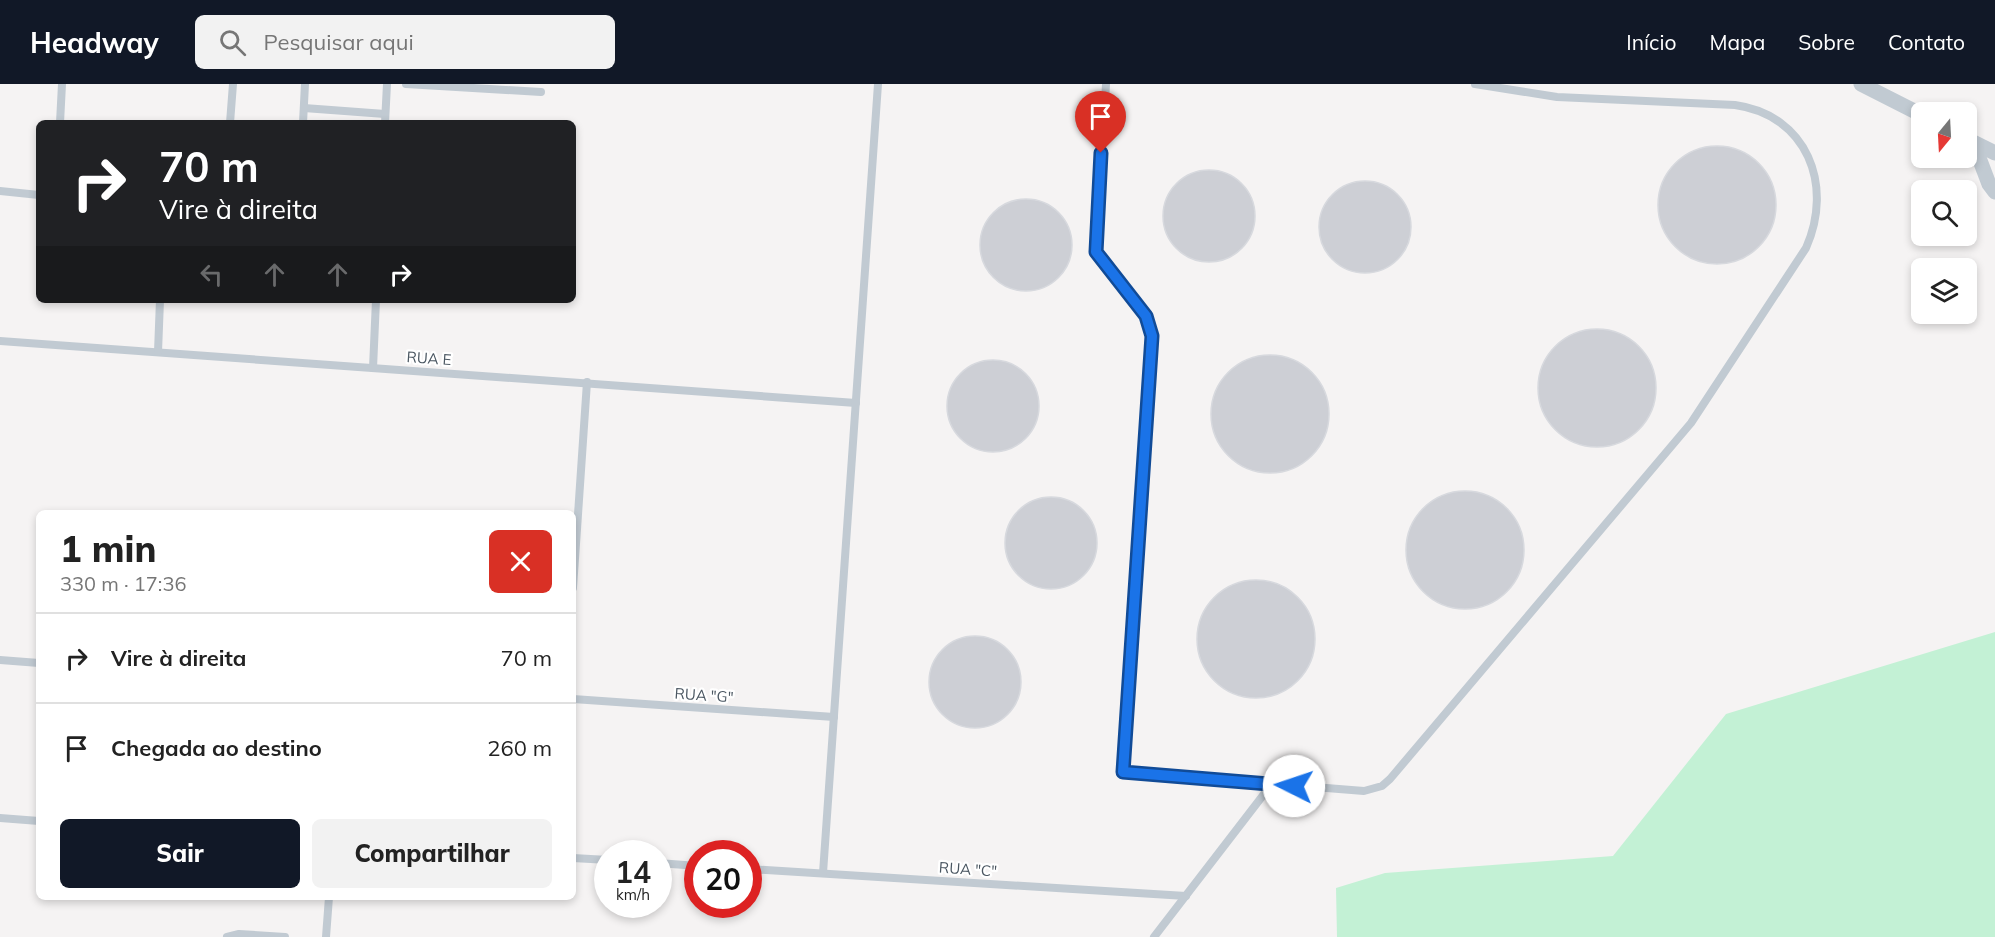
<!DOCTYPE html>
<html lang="pt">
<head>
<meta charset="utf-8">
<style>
  :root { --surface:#fff; --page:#f2f2f2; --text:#222; --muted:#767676; --line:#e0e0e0; --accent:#111827 }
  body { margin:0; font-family:Mulish,sans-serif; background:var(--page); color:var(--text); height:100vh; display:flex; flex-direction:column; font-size:22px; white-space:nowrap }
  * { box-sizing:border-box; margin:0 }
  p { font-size:20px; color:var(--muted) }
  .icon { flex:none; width:33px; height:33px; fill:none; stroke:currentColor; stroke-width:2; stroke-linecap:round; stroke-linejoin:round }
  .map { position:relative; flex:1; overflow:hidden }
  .details { position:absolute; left:36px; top:426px; width:540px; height:390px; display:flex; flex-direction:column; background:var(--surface); border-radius:9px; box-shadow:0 3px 9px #0003 }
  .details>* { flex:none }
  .banner { position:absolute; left:36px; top:36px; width:540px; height:183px; border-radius:9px; box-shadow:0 3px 9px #0003; background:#202124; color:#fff; overflow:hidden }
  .needle { width:39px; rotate:198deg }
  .tools { position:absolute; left:1911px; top:18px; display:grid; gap:12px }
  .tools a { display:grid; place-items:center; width:66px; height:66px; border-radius:9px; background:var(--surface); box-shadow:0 3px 9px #0003; font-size:30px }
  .speed { position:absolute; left:594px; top:756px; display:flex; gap:12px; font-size:30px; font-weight:700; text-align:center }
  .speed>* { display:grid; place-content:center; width:78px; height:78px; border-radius:50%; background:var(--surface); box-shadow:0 3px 9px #0003; line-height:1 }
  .speed small { font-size:15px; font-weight:400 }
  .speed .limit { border:9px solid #d22; background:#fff; color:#111 }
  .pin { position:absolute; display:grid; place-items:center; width:51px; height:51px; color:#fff; margin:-62px -26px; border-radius:50% 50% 50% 0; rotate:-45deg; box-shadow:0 0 6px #0007 }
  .pin .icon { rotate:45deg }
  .me { position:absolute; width:66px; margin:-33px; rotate:274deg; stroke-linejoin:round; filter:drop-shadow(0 0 4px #0008) }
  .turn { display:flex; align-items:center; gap:21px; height:126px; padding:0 24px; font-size:27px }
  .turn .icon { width:78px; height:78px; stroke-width:2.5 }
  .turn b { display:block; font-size:42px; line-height:51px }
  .lanes { display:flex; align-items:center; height:57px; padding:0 24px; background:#0003; justify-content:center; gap:30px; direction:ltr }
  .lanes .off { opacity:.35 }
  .round { display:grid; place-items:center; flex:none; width:63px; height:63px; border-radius:9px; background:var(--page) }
  .headline { display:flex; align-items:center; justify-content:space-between; height:102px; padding:0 24px }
  h1 { font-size:36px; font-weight:800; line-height:45px }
  .cta { display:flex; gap:12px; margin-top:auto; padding:12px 24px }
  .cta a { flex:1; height:69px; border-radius:9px; background:var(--accent); color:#fff; font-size:24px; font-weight:800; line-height:69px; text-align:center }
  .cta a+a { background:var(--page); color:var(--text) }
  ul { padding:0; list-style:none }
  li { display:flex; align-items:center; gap:18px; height:90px; padding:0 24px; border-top:2px solid var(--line) }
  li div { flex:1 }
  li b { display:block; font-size:22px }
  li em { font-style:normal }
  header { display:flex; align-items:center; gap:36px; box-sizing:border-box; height:84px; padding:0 30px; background:var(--accent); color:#fff }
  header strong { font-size:28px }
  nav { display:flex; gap:33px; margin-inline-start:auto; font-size:21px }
  .search { width:420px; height:54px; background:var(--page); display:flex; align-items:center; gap:15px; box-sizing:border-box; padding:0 21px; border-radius:9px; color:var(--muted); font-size:22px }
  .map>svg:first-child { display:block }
</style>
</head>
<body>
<header>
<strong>Headway</strong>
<div class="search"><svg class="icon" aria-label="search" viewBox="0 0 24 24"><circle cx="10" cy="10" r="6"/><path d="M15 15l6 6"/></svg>Pesquisar aqui</div>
<nav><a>Início</a><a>Mapa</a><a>Sobre</a><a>Contato</a></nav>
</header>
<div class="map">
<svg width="1995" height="853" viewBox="0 0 1995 853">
  <rect width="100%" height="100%" fill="#f5f3f3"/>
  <polygon fill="#c3f1d5" points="1995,548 1995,853 1337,853 1336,804 1385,789 1613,772 1726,630"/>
  <g fill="#cdcfd5" stroke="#d7d9de" stroke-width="1.5">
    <circle cx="1717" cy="121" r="59"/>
    <circle cx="1209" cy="132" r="46"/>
    <circle cx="1365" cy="143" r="46"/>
    <circle cx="1026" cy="161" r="46"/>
    <circle cx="1597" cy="304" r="59"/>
    <circle cx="1270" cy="330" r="59"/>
    <circle cx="993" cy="322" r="46"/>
    <circle cx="1465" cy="466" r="59"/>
    <circle cx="1051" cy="459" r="46"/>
    <circle cx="1256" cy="555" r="59"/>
    <circle cx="975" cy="598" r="46"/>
  </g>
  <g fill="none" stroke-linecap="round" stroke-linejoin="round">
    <g stroke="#c1cad2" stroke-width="8">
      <polyline points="406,0 541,8"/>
      <path d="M1106,0L1096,168L1146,232L1152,252L1123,688L1364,707L1382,702L1390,695L1691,339L1806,164C1834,101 1807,31 1735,21L1557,13L1475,0"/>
      <polyline points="304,24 385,30"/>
      <polyline points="60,39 62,0"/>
      <polyline points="230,39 233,0"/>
      <polyline points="303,39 305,0"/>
      <polyline points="385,39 387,0"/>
      <polyline points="0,107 39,111"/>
      <polyline points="0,257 856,319"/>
      <polyline points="158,268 160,216"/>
      <polyline points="373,284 376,216"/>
      <polyline points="573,504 587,298"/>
      <polyline points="0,576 39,579"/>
      <polyline points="573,615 834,633"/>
      <polyline points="0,734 39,737"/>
      <polyline points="573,774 608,776"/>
      <polyline points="658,779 698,782"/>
      <polyline points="748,785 1186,812"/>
      <polyline points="823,789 878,0"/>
      <polyline points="227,853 239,850 285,853"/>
      <polyline points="326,853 329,813"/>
      <polyline points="1154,853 1271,701"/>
    </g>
    <g stroke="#c1cad2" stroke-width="15">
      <polyline points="1861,0 1922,31"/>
      <polyline points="1971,57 1995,69"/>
      <polyline points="1973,58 1989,100 1995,108"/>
    </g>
  </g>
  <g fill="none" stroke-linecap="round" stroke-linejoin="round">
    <g stroke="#114b97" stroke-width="15">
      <polyline id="route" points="1101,69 1096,168 1146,232 1152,252 1123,688 1294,702"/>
    </g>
    <use href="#route" stroke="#1a73e8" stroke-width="10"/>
  </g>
  <g text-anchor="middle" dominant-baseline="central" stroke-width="4.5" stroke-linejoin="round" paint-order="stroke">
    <g font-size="15" fill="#4a5661" stroke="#fff">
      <text transform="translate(429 274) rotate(4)">RUA E</text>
      <text transform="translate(704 611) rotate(4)">RUA "G"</text>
      <text transform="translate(968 785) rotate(4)">RUA "C"</text>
    </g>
  </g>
</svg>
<div class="tools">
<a><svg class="needle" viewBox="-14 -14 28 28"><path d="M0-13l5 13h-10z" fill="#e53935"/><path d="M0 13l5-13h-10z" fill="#767676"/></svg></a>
<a><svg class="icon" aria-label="search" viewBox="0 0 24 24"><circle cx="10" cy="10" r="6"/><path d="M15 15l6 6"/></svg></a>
<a><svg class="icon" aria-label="layers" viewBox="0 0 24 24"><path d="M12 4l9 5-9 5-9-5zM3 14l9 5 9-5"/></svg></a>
</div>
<div class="speed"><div>14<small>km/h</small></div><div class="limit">20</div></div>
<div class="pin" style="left:1101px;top:69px;background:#d93025"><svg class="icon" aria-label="arrive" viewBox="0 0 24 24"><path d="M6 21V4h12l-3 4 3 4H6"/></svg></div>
<svg class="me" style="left:1294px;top:702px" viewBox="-20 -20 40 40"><circle r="19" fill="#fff"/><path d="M0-13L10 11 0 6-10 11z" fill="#1a73e8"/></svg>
<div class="banner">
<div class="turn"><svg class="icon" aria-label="right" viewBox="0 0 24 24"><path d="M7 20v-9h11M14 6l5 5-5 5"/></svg><div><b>70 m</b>Vire à direita</div></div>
<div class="lanes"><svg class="icon off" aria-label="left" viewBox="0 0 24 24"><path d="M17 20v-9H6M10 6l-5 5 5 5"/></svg><svg class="icon off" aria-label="ahead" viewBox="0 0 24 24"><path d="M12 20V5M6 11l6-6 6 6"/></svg><svg class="icon off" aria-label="ahead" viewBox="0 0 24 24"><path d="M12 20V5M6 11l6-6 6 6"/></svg><svg class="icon" aria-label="right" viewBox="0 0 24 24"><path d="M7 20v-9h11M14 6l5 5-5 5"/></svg></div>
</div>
<section class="details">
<div class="headline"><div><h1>1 min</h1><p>330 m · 17:36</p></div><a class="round" style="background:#d93025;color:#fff"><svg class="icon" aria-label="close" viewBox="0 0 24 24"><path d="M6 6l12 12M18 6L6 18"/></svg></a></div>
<ul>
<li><svg class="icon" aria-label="right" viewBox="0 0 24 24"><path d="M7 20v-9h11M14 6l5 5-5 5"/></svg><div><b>Vire à direita</b></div><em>70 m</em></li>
<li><svg class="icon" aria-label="arrive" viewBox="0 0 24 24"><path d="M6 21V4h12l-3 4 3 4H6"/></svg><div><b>Chegada ao destino</b></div><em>260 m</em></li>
</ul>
<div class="cta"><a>Sair</a><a>Compartilhar</a></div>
</section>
</div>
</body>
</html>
